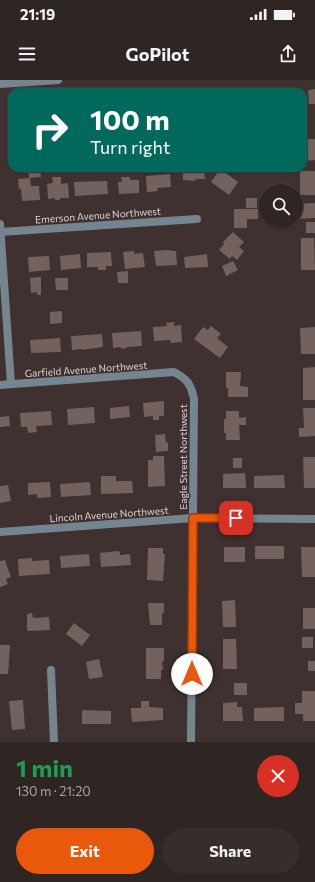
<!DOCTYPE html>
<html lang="en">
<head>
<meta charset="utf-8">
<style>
  :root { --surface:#2f2523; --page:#372d2b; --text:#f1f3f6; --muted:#a7a5a6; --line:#4a4241; --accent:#ea580c }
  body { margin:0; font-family:Commissioner,sans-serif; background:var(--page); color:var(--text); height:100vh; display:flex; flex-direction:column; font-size:15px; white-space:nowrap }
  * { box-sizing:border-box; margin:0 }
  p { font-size:13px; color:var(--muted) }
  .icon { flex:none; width:22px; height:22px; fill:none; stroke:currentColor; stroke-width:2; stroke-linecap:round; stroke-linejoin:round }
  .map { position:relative; height:662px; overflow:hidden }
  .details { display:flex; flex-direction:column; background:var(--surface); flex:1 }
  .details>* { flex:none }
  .hud { position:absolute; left:8px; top:8px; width:299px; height:84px; border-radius:12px; box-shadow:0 1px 3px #0004,0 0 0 1px var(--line); background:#00695c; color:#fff; overflow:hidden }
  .fabs { position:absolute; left:259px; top:104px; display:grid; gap:8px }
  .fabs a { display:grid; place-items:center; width:44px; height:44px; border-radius:50%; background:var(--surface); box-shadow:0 1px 3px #0004,0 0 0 1px var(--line); font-size:20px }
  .pin { position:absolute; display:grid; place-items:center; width:34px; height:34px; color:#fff; margin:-17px; border-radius:8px; box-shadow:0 2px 6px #0006 }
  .me { position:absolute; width:44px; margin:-22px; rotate:0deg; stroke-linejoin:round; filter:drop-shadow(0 0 3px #0008) }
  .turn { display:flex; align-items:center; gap:14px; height:84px; padding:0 16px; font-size:18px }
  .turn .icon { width:52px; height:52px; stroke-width:2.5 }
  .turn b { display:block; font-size:28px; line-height:34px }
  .round { display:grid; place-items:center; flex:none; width:42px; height:42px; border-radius:21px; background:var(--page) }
  .headline { display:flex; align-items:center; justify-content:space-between; height:68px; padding:0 16px }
  h1 { font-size:24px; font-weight:700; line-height:30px; color:#1e9e55 }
  .button { display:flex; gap:8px; margin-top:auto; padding:8px 16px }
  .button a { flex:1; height:46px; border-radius:24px; background:var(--accent); color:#fff; font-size:16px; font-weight:700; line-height:46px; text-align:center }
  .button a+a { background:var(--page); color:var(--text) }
  .status { display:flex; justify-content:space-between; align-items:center; height:28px; padding:0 20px; background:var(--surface); direction:ltr }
  .status svg { height:11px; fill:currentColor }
  header { display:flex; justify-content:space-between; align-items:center; height:52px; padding:0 16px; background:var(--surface); font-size:18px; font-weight:700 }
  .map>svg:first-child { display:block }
</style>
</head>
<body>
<div class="status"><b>21:19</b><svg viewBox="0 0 49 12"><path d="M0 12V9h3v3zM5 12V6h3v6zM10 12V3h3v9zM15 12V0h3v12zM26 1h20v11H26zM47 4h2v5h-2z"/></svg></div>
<header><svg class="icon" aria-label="menu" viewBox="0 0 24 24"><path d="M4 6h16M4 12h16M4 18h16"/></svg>GoPilot<svg class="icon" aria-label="share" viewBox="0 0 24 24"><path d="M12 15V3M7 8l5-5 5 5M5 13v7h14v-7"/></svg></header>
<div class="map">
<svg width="315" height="662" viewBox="0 0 315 662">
  <rect width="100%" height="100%" fill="#3f312f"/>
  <g fill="#72615f">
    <polygon points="315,9 315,24 309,24 308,10"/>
    <polygon points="303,59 315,59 315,80 305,81 305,67 303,67"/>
    <polygon points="29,88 40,88 41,97 30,98 31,106 39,106 40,120 22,121 21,109 19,109 18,99 29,98"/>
    <polygon points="115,88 124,88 124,92 115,93"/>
    <polygon points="183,88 204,88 205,99 195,99 196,101 183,100"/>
    <polygon points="220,89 238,102 229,115 211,102"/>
    <rect x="300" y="91" width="15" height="24"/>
    <polygon points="170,94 171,107 157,108 158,111 147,112 146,96"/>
    <polygon points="52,97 61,97 61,104 68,103 69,118 60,118 60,120 55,120 55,118 48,119 47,104 53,103"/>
    <polygon points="121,97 130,97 130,100 139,100 139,113 119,114 118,102 122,102"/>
    <polygon points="107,101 108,114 75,116 74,102"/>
    <rect x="246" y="118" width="11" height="10"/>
    <polygon points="315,123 315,138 296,139 296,124"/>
    <polygon points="234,129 258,129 258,139 247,139 247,148 234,148"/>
    <rect x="306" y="142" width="9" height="11"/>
    <polygon points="233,152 244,162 239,167 244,171 237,180 232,176 230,179 219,170 224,164 223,162"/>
    <polygon points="301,158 314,158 315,190 301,190"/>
    <polygon points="166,170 176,171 177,185 156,186 154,171"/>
    <polygon points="134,171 134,174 143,173 145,187 125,189 123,172"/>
    <polygon points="111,172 112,186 106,186 106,190 98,190 98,187 87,187 87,173"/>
    <polygon points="80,174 81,188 61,190 60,176"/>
    <polygon points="207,174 208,187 185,188 184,177"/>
    <polygon points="49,176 50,190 29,192 28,177"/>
    <polygon points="233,181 238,190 226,196 222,186"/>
    <polygon points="128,191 128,203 118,203 117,192"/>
    <polygon points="41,197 41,215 37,215 37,212 31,213 30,198"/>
    <polygon points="55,198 68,198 68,210 56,210"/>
    <polygon points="62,231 62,243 50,244 50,232"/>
    <polygon points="174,242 174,246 181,245 182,262 171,263 170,260 154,261 153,247 167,246 166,243"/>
    <polygon points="211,246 221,254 217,258 228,267 220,278 194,259 203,247 208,250"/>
    <polygon points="315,247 315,274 301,274 300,248"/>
    <polygon points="141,251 142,266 127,267 127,268 121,269 121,267 113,268 112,253"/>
    <polygon points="102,254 103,267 82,270 82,269 72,270 71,256"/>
    <polygon points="60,258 61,272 31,273 30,260"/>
    <polygon points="315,287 315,320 303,320 303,288"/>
    <polygon points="226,292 241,292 240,306 248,307 248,317 228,317 228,308 226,308"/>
    <polygon points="164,321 164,336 159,336 159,340 153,340 153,336 144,337 143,323"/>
    <polygon points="129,326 130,337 110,339 110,328"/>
    <polygon points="94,327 95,343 68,345 67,329"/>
    <polygon points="303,328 315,328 315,356 299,357 299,348 304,348"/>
    <polygon points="51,331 52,345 36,346 37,352 28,353 27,347 21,347 20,333"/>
    <polygon points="226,331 239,331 239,338 246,337 246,345 239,345 240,360 226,360 226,353 224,353 224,339 226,339"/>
    <polygon points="9,336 10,346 0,347 0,337"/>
    <polygon points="165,354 166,363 168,362 168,371 156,372 155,355"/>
    <polygon points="153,376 164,376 165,406 148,407 148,380 153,380"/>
    <polygon points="303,377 315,377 315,408 304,408"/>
    <rect x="233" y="378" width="9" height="10"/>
    <polygon points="245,393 246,408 223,408 223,394"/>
    <polygon points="284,395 285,408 254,408 254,396"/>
    <polygon points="101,396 116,396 116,401 132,401 133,413 101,414"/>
    <polygon points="50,402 51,417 37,418 37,414 28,415 28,403"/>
    <polygon points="90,402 91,415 61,417 60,404"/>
    <polygon points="8,405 11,421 0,423 0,406"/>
    <rect x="255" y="466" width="29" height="13"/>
    <rect x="224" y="467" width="21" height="15"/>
    <polygon points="301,467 315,467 315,497 302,497"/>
    <polygon points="148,468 163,468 163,474 165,474 163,501 147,500"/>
    <polygon points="118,471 120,472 120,475 130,474 131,485 101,487 100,473"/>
    <polygon points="89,474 90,486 61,488 60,476"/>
    <polygon points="32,478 32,481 49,480 50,494 19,496 18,479"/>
    <polygon points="5,480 11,497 6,499 8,504 0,507 0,481"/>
    <polygon points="235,520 236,547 223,547 222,521"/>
    <polygon points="148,523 164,523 164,533 162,533 162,545 150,545"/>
    <rect x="303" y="528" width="12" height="21"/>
    <polygon points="32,533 33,538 49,537 50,550 27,551 27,534"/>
    <polygon points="74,543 90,555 82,566 66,554"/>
    <rect x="302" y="557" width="11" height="11"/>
    <polygon points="223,559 236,559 237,589 223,589"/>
    <polygon points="0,565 10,565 8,594 0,594"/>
    <polygon points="146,568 164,568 164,581 162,581 163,590 161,590 161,599 146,599"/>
    <polygon points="99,579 103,597 89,599 86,582"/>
    <rect x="308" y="581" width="7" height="10"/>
    <rect x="234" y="603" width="13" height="12"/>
    <polygon points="302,611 315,611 315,641 303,641 303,634 295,634 295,623 302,623"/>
    <polygon points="23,620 25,649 12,650 9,621"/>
    <polygon points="141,621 149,621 149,627 163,628 163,640 132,642 131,628 141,628"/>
    <polygon points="237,622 237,627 242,627 243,641 223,641 223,623"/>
    <polygon points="284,627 284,641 254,641 254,628"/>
    <polygon points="82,630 111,631 111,644 82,644"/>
  </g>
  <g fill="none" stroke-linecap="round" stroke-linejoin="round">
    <g stroke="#74858f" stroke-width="8">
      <polyline points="0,4 58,0"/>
      <polyline points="0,144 11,304"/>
      <polyline points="0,152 197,139"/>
      <path d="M0,305L174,292C187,299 191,304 194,319L191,662"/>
      <polyline points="0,452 193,438 315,439"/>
      <polyline points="51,590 54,662"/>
    </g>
  </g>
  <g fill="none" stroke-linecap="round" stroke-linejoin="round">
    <g stroke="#983908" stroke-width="10">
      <polyline id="route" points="192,594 193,438 236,438"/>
    </g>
    <use href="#route" stroke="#ea580c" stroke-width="7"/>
  </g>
  <g text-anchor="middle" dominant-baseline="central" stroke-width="3" stroke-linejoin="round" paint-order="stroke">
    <g font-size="10" fill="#dfd6d5" stroke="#3f312f">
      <text transform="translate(98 135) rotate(-4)">Emerson Avenue Northwest</text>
      <text transform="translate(86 289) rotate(-4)">Garfield Avenue Northwest</text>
      <text transform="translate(183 377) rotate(-90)">Eagle Street Northwest</text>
      <text transform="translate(109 434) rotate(-4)">Lincoln Avenue Northwest</text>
    </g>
  </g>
</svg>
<div class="fabs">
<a><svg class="icon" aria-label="search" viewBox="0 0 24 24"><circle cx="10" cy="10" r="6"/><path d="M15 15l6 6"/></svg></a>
</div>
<div class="pin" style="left:236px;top:438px;background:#d93025"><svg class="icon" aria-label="arrive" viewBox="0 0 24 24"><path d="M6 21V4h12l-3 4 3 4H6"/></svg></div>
<svg class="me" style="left:192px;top:594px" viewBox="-20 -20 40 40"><circle r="19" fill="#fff"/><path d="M0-13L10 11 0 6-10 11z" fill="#ea580c"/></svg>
<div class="hud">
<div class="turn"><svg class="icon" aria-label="right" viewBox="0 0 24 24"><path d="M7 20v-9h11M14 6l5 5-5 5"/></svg><div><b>100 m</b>Turn right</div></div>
</div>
</div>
<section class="details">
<div class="headline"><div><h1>1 min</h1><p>130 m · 21:20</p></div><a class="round" style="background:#d93025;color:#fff"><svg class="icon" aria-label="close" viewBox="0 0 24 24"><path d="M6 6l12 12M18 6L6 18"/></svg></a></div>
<div class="button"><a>Exit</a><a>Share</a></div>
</section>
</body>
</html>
